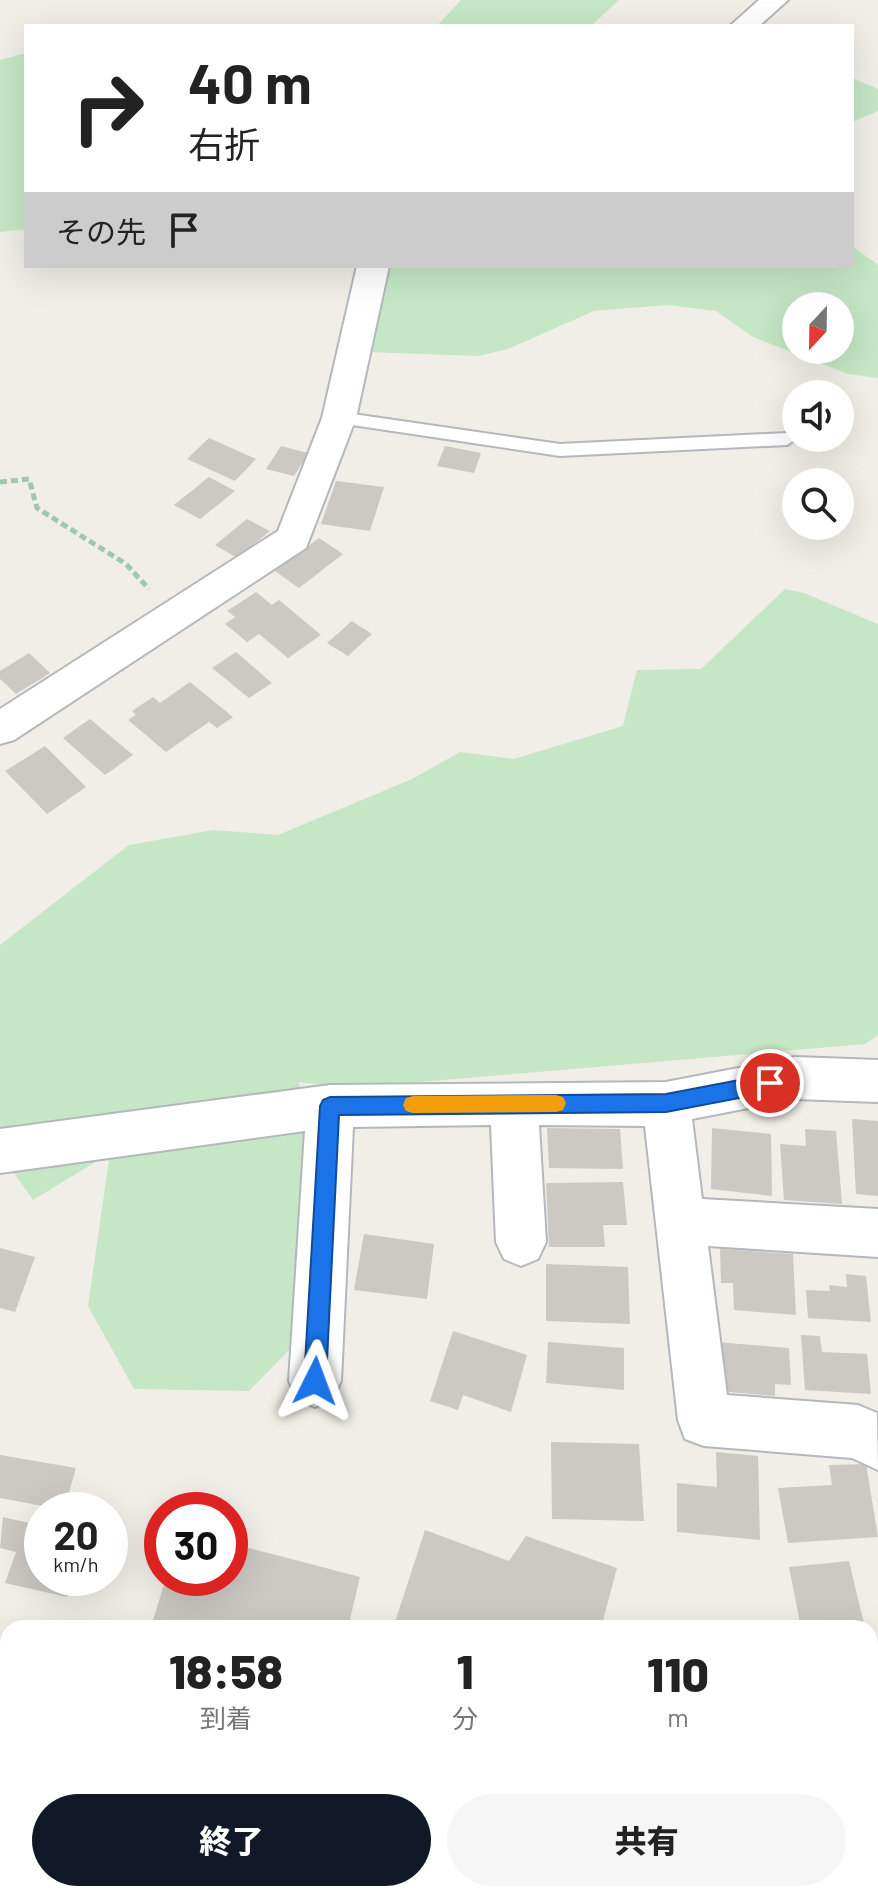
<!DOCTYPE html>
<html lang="ja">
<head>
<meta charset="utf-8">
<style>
  :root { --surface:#fff; --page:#f6f6f6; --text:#222; --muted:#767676; --accent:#111827 }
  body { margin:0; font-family:Barlow,"Noto Sans JP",sans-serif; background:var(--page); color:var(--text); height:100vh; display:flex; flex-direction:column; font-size:30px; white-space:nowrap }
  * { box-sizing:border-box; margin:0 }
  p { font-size:26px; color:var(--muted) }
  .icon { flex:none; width:44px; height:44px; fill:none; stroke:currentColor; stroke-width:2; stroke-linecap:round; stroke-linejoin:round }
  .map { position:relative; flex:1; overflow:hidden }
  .details { position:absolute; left:0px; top:1620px; width:878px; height:282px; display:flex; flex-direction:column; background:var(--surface); border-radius:24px 24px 0 0; box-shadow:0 8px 32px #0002 }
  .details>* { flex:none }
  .guide { position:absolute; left:24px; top:24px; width:830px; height:244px; border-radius:0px; box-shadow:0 8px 32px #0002; background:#fff; color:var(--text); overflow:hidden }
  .needle { width:52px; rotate:202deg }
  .buttons { position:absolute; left:782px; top:292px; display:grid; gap:16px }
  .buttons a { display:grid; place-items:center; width:72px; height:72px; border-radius:50%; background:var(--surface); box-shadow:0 8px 32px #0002; font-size:40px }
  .speed { position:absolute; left:24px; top:1492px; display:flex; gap:16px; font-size:40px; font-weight:700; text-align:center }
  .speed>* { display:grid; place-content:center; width:104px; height:104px; border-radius:50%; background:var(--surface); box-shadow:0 8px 32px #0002; line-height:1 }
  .speed small { font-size:20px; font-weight:400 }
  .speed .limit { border:12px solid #d22; background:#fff; color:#111 }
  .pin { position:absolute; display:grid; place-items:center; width:68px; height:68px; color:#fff; margin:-34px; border:4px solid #fff; border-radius:50%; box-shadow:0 2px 8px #0007 }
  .me { position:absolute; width:88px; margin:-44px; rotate:3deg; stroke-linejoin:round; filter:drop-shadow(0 0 6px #0008) }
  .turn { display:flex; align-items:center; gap:28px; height:168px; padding:0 32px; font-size:36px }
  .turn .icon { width:104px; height:104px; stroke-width:2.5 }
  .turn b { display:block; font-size:56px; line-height:68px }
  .then { display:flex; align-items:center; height:76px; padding:0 32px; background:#0003; gap:16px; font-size:30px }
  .eta { display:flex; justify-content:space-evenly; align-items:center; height:136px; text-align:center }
  .eta b { font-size:48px; font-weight:800; line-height:56px }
  .button { display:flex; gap:16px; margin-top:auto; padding:16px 32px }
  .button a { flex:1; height:92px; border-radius:48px; background:var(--accent); color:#fff; font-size:32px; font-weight:800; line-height:92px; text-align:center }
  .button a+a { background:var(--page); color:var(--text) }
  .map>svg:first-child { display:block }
</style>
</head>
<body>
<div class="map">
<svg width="878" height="1901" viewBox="0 0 878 1901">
  <rect width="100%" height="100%" fill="#f0eee7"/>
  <g fill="#c5e7c5" fill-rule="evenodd">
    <polygon points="461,0 619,0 591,26 437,26"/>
    <polygon points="26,53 26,229 0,232 0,60"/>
    <polygon points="852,78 878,89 878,111 852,122"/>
    <path d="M852,246L878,265V378L848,374L753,337L716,311L668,305L594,311L508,349L478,356L367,352L383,266H852ZM796,306H840V350H796Z"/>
    <polygon points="785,589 804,593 878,624 878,1035 865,1044 350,1088 299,1082 315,1168 303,1279 290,1349 249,1391 134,1389 88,1306 110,1153 33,1200 0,1153 0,945 129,845 213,830 278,835 412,779 460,752 514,759 623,726 637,670 701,669"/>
  </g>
  <g fill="#ccc9c4">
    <polygon points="209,438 256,459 235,481 187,459"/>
    <polygon points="281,446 308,453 294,476 266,469"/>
    <polygon points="445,446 481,453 474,473 437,466"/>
    <polygon points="209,477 235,491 200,519 174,505"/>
    <polygon points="336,481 384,487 370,531 321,524"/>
    <polygon points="247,519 270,531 237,558 215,545"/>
    <polygon points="319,538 343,554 299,588 275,571"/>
    <polygon points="256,592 272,605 279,600 321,635 288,658 259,634 247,642 225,624 235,617 227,611"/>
    <polygon points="352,621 372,634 348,656 327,643"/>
    <polygon points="236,652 272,683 249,698 212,668"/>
    <polygon points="29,653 50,673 16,694 0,679 0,671"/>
    <polygon points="190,682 233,717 217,728 209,722 166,752 128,720 136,715 132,711 153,697 160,703"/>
    <polygon points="90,719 133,755 105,775 63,738"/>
    <polygon points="45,746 86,787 47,814 5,771"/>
    <polygon points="852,1119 878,1121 878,1196 856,1194"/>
    <polygon points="547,1128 620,1129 623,1169 549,1168"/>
    <polygon points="712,1128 771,1134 772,1196 711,1189"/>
    <polygon points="805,1129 836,1131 842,1204 784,1200 780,1144 806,1146"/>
    <polygon points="623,1182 627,1225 603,1225 605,1247 549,1247 546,1183"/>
    <polygon points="364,1234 434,1244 427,1299 354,1290"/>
    <polygon points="0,1248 35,1257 15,1312 0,1308"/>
    <polygon points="720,1249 793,1254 796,1315 734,1310 733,1283 721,1283"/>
    <polygon points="546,1264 628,1267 630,1324 546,1321"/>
    <polygon points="846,1274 866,1276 871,1322 808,1318 806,1290 830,1291 829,1285 847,1287"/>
    <polygon points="453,1331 527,1355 511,1412 463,1395 458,1410 430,1401"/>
    <polygon points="801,1335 820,1336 822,1352 867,1354 871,1394 805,1390"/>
    <polygon points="548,1342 624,1348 624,1390 546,1383"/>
    <polygon points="717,1342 789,1348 791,1385 775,1384 775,1396 718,1391"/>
    <polygon points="551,1442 639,1444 644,1521 552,1519"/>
    <polygon points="716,1452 758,1456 760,1540 677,1532 677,1483 717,1487"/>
    <polygon points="0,1455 76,1468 64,1510 0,1498"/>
    <polygon points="866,1464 878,1537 788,1543 778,1488 832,1485 829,1465"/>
    <polygon points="3,1517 42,1526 42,1578 73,1578 67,1597 5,1583 16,1552 0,1548"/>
    <polygon points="425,1530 509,1561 526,1536 617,1568 601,1628 393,1628"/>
    <polygon points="230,1543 360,1577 348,1628 183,1628 153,1620 166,1578 230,1578"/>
    <polygon points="849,1561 865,1628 801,1628 789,1567"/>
    <polygon points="0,1817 8,1821 8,1894 46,1894 43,1901 24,1901 10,1894 7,1901 0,1901"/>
  </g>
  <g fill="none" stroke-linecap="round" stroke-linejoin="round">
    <g stroke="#b4b7bb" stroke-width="4">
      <polygon id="lane" points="339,412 560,444 787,433 796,439 787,445 560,456 332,422 330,418 332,414"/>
    </g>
    <g stroke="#b4b7bb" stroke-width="4">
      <g id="street">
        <polygon points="759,0 788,0 759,26 730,26"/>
        <polygon points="357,266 389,266 356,418 306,548 14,740 0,744 0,709 278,531 322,418"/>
        <polygon points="795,1057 878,1060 878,1102 795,1099 692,1119 702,1199 878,1209 878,1257 708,1246 727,1395 858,1405 877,1413 878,1470 852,1458 704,1446 685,1439 678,1420 645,1126 539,1125 546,1242 538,1259 521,1266 504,1259 496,1242 491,1125 353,1127 341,1381 333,1399 315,1407 297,1399 289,1381 305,1131 0,1173 0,1129 330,1085 666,1082"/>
        <polygon points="206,1894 268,1894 266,1901 204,1901"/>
      </g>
    </g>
    <polyline stroke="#9fc7aa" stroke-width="5" stroke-dasharray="7 4" stroke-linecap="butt" points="0,482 29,479 37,508 126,564 149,589"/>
    <use href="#lane" fill="#fff" fill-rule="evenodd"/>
    <use href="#street" fill="#fff" fill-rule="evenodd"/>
  </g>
  <polygon fill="#1a73e8" stroke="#114b97" stroke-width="2" points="770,1074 776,1077 779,1083 776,1089 770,1092 666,1112 339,1115 326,1381 323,1388 315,1392 308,1388 304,1381 320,1106 323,1100 330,1097 666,1094"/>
  <polygon fill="#f59e0b" points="556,1095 563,1097 566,1103 563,1110 556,1112 413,1113 406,1111 403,1105 406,1098 413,1096"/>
</svg>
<div class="buttons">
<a><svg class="needle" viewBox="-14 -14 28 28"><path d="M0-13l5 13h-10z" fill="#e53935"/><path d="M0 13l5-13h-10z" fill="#767676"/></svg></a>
<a><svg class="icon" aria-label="sound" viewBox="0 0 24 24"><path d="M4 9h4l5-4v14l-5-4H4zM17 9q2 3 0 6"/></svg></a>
<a><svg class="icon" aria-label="search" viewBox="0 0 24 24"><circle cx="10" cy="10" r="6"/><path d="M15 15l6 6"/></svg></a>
</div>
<div class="speed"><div>20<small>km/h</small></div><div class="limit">30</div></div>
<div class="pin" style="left:770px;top:1083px;background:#d93025"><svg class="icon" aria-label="arrive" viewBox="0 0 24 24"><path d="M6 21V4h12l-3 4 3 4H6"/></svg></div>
<svg class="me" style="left:315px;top:1381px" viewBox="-20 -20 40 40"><path d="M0-17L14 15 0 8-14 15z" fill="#1a73e8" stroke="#fff" stroke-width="4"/></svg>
<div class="guide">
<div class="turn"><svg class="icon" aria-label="right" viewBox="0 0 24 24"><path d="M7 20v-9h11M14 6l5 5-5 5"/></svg><div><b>40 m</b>右折</div></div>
<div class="then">その先<svg class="icon" aria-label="arrive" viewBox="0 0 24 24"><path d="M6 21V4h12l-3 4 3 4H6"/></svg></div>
</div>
<section class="details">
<div class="eta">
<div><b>18:58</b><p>到着</p></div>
<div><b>1</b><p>分</p></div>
<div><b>110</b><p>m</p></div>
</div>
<div class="button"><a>終了</a><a>共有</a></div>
</section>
</div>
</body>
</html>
